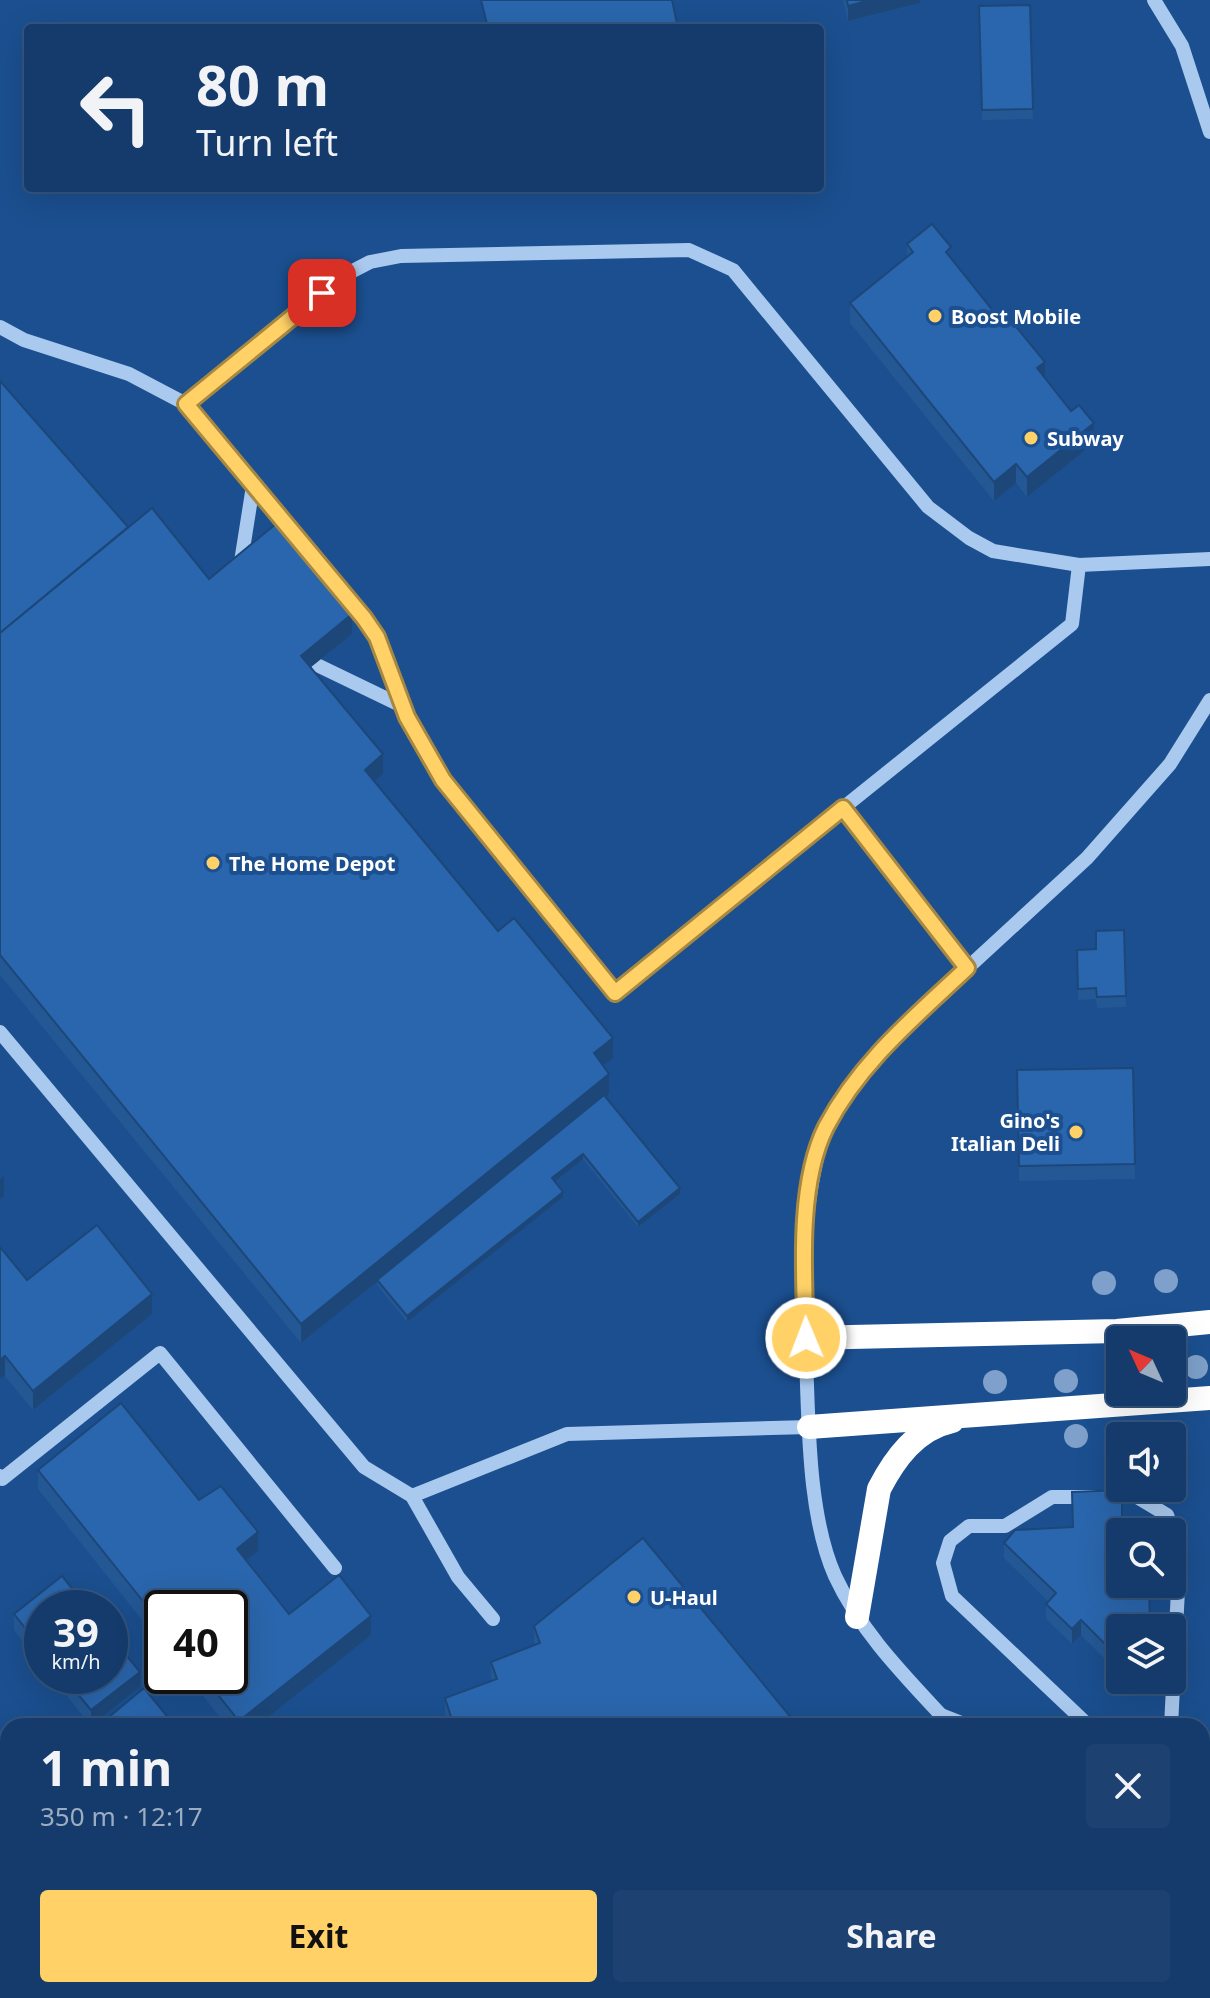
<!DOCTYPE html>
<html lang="en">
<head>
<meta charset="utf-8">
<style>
  :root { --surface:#143b6b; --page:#1d4271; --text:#f1f3f6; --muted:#9dadc1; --line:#33557e; --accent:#ffd166 }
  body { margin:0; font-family:"Noto Sans",sans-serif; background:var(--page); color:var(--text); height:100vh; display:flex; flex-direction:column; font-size:30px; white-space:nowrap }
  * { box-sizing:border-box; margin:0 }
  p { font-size:26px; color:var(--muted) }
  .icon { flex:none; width:44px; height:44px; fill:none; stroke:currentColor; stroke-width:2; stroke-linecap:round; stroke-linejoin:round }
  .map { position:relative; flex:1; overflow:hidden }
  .details { position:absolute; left:0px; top:1718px; width:1210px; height:280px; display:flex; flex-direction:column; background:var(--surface); border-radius:24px 24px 0 0; box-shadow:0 8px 32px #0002,0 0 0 2px var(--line) }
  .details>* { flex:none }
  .banner { position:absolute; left:24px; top:24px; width:800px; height:168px; border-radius:8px; box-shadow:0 8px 32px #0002,0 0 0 2px var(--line); background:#143b6b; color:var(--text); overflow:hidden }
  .needle { width:52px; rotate:314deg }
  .buttons { position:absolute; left:1106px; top:1326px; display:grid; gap:16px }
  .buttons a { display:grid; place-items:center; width:80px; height:80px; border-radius:8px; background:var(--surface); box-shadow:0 8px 32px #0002,0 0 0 2px var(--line); font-size:40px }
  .speed { position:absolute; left:24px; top:1590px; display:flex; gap:16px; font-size:40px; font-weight:700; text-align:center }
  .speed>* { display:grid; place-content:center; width:104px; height:104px; border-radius:50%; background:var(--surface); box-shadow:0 8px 32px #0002,0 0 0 2px var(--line); line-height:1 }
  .speed small { font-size:20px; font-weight:400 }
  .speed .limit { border:4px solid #111; border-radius:12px; background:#fff; color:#111 }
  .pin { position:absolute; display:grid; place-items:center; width:68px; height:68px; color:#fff; margin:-34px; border-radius:16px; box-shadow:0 4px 12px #0006 }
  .me { position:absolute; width:88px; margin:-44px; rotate:359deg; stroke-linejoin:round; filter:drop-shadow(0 0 6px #0008) }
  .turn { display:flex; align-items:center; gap:28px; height:168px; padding:0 40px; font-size:36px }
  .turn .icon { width:104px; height:104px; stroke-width:2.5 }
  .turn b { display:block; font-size:56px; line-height:68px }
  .round { display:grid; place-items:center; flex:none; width:84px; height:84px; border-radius:8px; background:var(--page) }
  .head { display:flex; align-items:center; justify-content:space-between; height:136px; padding:0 40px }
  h1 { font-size:48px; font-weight:700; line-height:60px }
  .cta { display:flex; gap:16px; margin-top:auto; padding:16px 40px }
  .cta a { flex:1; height:92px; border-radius:8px; background:var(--accent); color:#111; font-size:32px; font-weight:700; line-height:92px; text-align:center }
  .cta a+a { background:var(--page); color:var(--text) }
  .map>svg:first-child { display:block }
</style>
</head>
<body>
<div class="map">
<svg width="1210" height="1998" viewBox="0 0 1210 1998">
  <rect width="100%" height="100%" fill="#1b4f8f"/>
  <polygon fill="#2461a8" points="0,1782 8,1791 8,1890 0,1880"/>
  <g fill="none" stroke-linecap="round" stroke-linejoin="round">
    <g stroke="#a9c9ee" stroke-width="14">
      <polyline points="1154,0 1182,46 1210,132"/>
      <polyline points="0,327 24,340 129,374 186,404 364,618 377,637 407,717 443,780 615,993 843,808 967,968"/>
      <polyline points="186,404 345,275 370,262 401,256 689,250 733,270 928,507 969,538 993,551 1079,565 1210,559"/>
      <polyline points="240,568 253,486"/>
      <polyline points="315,664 402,706"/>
      <polyline points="843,808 1072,624 1079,565"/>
      <polyline points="0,1032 364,1467 412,1496 458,1577 493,1619"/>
      <polyline points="0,1476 2,1479 160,1353 335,1568"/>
      <polyline points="412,1496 567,1434 809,1427"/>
      <polyline points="941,1715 969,1726"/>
      <path d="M945,1726L941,1715C901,1672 860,1630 835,1576C811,1522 809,1444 807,1385C804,1301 798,1215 824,1133C835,1101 864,1070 885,1044L1087,858L1170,764L1210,700"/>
      <polyline points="1089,1726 952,1596 943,1563 950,1541 969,1526 1005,1526 1052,1497 1137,1497 1167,1515 1180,1551 1171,1726"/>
      <polyline points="1202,1934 1210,1941"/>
      <polyline points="831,1990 839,1998 855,1990"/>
      <polyline points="963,1990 969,1998"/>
      <polyline points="1049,1990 1055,1998"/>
      <polyline points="1148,1990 1157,1998"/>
      <polyline points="756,1998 764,1990"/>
    </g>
    <g stroke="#fff" stroke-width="24">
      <polyline points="806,1338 1117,1331 1210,1322"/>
      <polyline points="809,1427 1210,1398"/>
      <path d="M857,1617L879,1489C895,1458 916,1429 952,1421"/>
    </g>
  </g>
  <g fill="#7ea0ca">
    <circle cx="1166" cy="1281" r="12"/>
    <circle cx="1104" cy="1283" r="12"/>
    <circle cx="1196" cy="1367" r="12"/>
    <circle cx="1066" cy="1381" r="12"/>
    <circle cx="995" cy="1382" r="12"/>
    <circle cx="1076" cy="1436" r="12"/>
  </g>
  <g fill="#245895">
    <polygon points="843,0 920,0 920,3 848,21"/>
    <polygon points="1030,5 1033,119 982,120 979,6"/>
    <polygon points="907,244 951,258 1094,443 1027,497 1016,483 994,501 850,323 850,303 907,257"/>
    <polygon points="0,381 128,527 209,579 352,634 311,667 383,774 374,781 498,931 613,1058 603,1065 609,1094 605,1097 680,1194 638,1227 583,1159 555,1182 563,1197 407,1322 377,1285 377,1282 301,1343 0,975"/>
    <polygon points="1124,930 1126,1007 1097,1008 1096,999 1078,1000 1077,950 1096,949"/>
    <polygon points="1133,1068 1135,1179 1019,1181 1017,1070"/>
    <polygon points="0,1247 27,1280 152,1314 33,1410 5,1376 0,1379"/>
    <polygon points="38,1470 199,1500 258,1551 247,1560 289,1614 371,1635 257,1726 227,1726 187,1676 230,1676 162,1608 162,1645 38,1489"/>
    <polygon points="1004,1543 1120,1628 1120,1674 1081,1635 1072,1644 1046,1619 1046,1604 1048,1601 1004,1558"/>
    <polygon points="42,1608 42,1665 14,1630 14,1614"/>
    <polygon points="534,1626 798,1726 449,1725 445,1713 445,1698 492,1681 491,1677 491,1662 536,1645 534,1641"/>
    <polygon points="51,1676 110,1676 140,1687 91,1726"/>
    <polygon points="388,1990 714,1990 704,1998 395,1998"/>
    <polygon points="1001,1990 1044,1990 1051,1998 1007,1998"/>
  </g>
  <g fill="#1d4779">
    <polygon points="870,0 920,0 920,3 848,21 848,6"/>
    <polygon points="1045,362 1045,382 1037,368"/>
    <polygon points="1094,423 1094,443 1027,497 1027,477"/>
    <polygon points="1016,464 1016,483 994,501 994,482"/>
    <polygon points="352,614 352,634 301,675 301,656"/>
    <polygon points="383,754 383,774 365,789 365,770"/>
    <polygon points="613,1038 613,1058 594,1072 594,1053"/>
    <polygon points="609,1074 609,1094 378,1281 377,1280 377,1282 301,1343 301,1324"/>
    <polygon points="583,1154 583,1159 552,1184 552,1178"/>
    <polygon points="4,1176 4,1196 0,1199 0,1180"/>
    <polygon points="680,1188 680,1194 638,1227 638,1222"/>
    <polygon points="563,1192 563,1197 407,1322 407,1316"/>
    <polygon points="152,1294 152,1314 33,1410 33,1391"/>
    <polygon points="5,1356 5,1376 0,1379 0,1360"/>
    <polygon points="258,1532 258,1551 237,1568 237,1549"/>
    <polygon points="371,1616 371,1635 257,1726 239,1726 239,1721"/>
    <polygon points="1081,1620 1081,1635 1072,1644 1072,1629"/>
    <polygon points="140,1672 140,1687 91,1726 91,1710"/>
    <polygon points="696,1990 714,1990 704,1998 686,1998"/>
  </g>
  <g fill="#2a66ad" stroke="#1d4779" stroke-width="2">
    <polygon points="481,0 672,0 678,28 488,28"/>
    <polygon points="847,0 870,0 848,6"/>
    <polygon points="1030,5 1033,109 982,110 979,6"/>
    <polygon points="932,224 951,247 946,252 1002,322 1008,317 1045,362 1037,368 1071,411 1079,405 1094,423 1027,477 1016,464 994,482 850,303 913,252 907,244"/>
    <polygon points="0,381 128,527 0,633"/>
    <polygon points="152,508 209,579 277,523 352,614 301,656 383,754 365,770 498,931 514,918 613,1038 594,1053 609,1074 301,1324 0,955 0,633"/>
    <polygon points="1124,930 1126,996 1097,997 1096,988 1078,989 1077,950 1096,949 1096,931"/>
    <polygon points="1133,1068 1135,1164 1019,1166 1017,1070"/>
    <polygon points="604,1095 680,1188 638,1222 583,1154 552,1178 563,1192 407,1316 377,1280"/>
    <polygon points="97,1225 152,1294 33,1391 5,1356 0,1360 0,1247 27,1280"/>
    <polygon points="121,1403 199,1500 221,1486 258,1532 237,1549 289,1614 339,1575 371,1616 239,1721 203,1676 230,1676 230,1608 162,1608 162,1625 38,1470"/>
    <polygon points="1122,1490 1122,1524 1148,1524 1148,1532 1120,1532 1120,1584 1149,1584 1150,1628 1120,1628 1120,1659 1081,1620 1072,1629 1046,1604 1056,1593 1004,1543 1015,1530 1073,1527 1072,1492"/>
    <polygon points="643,1538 798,1726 446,1726 453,1723 445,1698 497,1679 491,1662 540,1643 534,1626"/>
    <polygon points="62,1576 88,1608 42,1608 42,1649 14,1614"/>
    <polygon points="110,1635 140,1672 91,1710 63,1676 110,1676"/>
    <polygon points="144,1688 175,1726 98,1726"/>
    <polygon points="0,1932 8,1942 8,1990 48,1990 54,1998 0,1998"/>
    <polygon points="401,1990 696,1990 686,1998 408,1998"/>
    <polygon points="1009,1990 1044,1990 1051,1998 1016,1998"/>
  </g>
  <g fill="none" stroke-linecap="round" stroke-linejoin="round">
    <g stroke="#a68842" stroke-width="20">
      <path id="route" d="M322,293L186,404L364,618L377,637L407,717L443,780L615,993L843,808L967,968C915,1017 860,1062 826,1127C797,1185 804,1275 806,1338"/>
    </g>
    <use href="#route" stroke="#ffd166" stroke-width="14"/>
  </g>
  <g fill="#ffd166" stroke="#1b4f8f" stroke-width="3">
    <circle cx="935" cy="316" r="8"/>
    <circle cx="1031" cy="438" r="8"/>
    <circle cx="213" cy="863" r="8"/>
    <circle cx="1076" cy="1132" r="8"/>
    <circle cx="634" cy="1597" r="8"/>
  </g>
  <g text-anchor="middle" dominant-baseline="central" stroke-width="8" stroke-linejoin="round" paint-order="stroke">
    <g font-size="20" font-weight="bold" fill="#fff" stroke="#1b4f8f" text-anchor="start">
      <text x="951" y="316">Boost Mobile</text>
      <text x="1047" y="438">Subway</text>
      <text x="229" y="863">The Home Depot</text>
      <text x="1060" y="1120" text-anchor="end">Gino's<tspan x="1060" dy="23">Italian Deli</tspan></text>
      <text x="650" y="1597">U-Haul</text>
    </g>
  </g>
</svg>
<div class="buttons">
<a><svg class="needle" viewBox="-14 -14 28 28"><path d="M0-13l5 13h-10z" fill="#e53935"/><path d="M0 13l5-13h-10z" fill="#9dadc1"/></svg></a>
<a><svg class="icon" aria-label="sound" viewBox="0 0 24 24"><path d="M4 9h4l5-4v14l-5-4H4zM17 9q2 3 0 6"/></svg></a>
<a><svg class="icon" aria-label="search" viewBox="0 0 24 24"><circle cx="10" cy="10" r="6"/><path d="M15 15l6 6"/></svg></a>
<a><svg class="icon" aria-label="layers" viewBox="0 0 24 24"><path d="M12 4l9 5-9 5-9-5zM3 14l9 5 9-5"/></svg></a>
</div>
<div class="speed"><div>39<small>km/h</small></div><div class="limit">40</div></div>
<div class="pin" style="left:322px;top:293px;background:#d93025"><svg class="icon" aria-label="arrive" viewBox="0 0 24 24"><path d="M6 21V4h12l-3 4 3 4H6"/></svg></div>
<svg class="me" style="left:806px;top:1338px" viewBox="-20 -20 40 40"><circle r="17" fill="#ffd166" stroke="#fff" stroke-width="3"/><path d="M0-11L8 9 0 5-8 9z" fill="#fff"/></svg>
<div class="banner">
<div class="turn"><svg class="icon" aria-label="left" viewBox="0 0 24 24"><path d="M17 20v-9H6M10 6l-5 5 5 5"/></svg><div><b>80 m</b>Turn left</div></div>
</div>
<section class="details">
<div class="head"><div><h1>1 min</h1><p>350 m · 12:17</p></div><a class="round"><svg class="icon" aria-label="close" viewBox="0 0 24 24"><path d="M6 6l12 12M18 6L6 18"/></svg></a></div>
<div class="cta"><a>Exit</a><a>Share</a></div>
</section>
</div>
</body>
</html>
